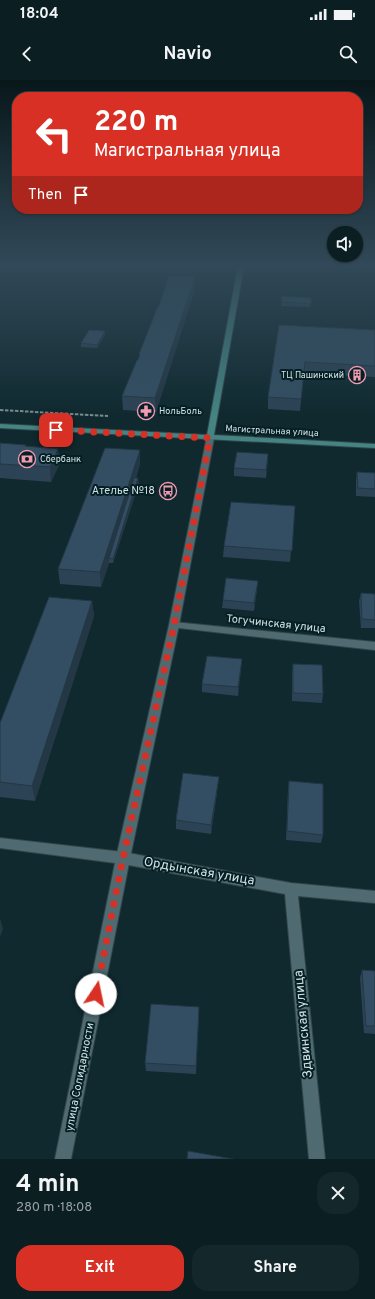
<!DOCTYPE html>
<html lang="en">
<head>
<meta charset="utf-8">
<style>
  :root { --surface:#0b1f23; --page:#14272b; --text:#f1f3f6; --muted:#9aa2a6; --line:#2b3d41; --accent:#d93025 }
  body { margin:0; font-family:Overpass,sans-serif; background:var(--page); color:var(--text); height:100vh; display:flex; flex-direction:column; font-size:15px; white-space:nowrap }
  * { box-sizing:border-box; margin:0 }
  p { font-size:13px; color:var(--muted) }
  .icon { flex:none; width:22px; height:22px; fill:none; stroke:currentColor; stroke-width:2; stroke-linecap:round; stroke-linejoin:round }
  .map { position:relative; height:1079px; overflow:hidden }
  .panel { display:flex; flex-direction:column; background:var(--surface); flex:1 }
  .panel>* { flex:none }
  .guide { position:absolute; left:12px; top:12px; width:351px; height:122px; border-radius:16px; box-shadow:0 1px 3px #0004,0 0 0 1px var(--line); background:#d93025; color:#fff; overflow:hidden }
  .tools { position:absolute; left:327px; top:146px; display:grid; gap:8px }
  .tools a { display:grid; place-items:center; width:36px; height:36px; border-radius:50%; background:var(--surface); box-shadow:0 1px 3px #0004,0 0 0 1px var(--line); font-size:20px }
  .pin { position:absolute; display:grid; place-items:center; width:34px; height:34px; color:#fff; margin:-17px; border-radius:8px; box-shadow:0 2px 6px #0006 }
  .me { position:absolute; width:44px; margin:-22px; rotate:11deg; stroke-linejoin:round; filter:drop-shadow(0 0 3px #0008) }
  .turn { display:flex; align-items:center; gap:14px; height:84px; padding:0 16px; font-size:18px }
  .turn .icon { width:52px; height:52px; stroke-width:2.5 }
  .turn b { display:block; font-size:28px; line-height:34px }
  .then { display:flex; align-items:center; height:38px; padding:0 16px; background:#0003; gap:8px; font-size:15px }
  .round { display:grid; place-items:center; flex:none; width:42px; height:42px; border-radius:16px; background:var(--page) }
  .summary { display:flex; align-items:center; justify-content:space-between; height:68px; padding:0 16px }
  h1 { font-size:24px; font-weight:700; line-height:30px }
  .action { display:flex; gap:8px; margin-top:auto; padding:8px 16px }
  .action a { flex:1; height:46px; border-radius:16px; background:var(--accent); color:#fff; font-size:16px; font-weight:700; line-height:46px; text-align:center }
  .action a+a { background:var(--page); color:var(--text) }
  .status { display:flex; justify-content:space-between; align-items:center; height:28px; padding:0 20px; background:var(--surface); direction:ltr }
  .status svg { height:11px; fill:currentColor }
  header { display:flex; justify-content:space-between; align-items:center; height:52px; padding:0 16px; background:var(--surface); font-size:18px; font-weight:700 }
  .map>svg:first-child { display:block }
</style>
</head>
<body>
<div class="status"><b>18:04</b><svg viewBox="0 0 49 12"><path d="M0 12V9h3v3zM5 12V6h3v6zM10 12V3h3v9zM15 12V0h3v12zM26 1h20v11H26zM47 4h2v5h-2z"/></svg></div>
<header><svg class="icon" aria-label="back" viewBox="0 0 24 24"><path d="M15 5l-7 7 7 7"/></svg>Navio<svg class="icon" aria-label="search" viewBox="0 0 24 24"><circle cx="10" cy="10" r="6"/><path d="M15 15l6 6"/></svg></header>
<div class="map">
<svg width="375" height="1079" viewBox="0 0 375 1079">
  <rect width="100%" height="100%" fill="#0f292f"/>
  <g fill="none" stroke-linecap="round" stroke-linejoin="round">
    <g stroke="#324448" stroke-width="2">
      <polygon id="lane" points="207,356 213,356 214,358 179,545 130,778 71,1079 55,1079 116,778 169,545"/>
    </g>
    <g stroke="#324448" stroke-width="2">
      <g id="street">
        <polygon points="174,542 375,562 375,570 170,547 169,545"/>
        <polygon points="0,758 123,772 291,803 375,811 375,823 298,816 325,1079 309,1079 285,814 123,784 0,768"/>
      </g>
    </g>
    <g stroke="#324448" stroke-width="2">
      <polygon id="secondary" points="238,186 244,186 214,355 375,364 375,368 0,348 0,344 207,355"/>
    </g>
    <polyline stroke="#788c91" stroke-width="2" stroke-dasharray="3.5 1.5" stroke-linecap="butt" points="0,330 108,336"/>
    <use href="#lane" fill="#4f6a70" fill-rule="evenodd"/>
    <use href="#street" fill="#4f6a70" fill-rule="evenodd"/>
    <use href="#secondary" fill="#448483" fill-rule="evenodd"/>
  </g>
  <g fill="#2c4355">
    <polygon points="195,197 195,209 156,332 123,330 122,316 138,280 139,278 139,274 159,226"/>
    <polygon points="282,216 311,218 310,227 281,226"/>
    <polygon points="279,245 375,250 375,297 304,293 300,331 268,329 268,317"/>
    <polygon points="105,255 97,268 81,267 81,263"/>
    <polygon points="0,363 26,367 60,383 51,402 0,398"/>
    <polygon points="140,370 140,384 136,398 139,403 113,483 109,483 101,507 60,504 58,489"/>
    <polygon points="268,374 266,398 234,396 234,388"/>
    <polygon points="357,392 375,393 375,417 356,416 356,400"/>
    <polygon points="295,426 290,482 223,477 224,466"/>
    <polygon points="258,501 257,509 254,531 222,528 223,520"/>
    <polygon points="361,513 375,514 375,548 361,548 359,521"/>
    <polygon points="92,521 94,536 35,721 0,717 0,643"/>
    <polygon points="242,579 238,616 202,612 202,604"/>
    <polygon points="293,584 323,614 322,623 292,621 292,592"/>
    <polygon points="289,701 323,755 321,763 286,760 288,709"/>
    <polygon points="218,705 211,754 176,749 176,740"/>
    <polygon points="362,890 375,891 375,954 364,953 360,898"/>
    <polygon points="199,935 196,994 146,991 145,983"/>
  </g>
  <g fill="#243745">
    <polygon points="195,197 195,209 156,332 155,318"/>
    <polygon points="105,251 105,255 97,268 97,265"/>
    <polygon points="58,369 60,383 51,402 50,387"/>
    <polygon points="140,370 140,384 110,479 109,478 109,483 101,507 100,492"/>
    <polygon points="268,374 268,382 266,398 266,390"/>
    <polygon points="138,398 139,403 113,483 113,479"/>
    <polygon points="258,501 257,509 254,531 254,523"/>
    <polygon points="92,521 94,536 35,721 32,706"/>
    <polygon points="242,579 241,588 238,616 238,607"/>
    <polygon points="219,697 218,705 211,754 211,745"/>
    <polygon points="0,838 3,849 0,857"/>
  </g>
  <g fill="#334e63" stroke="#243745">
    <polygon points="169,196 195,197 155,318 122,316 137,280 138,280 140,274 139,274 158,226 159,226"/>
    <polygon points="282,216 311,218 311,224 281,222"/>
    <polygon points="279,245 375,250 375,286 305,282 301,319 268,317"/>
    <polygon points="89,250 105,251 97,265 81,263"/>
    <polygon points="0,363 26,365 25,366 58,369 50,387 0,384"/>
    <polygon points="105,368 140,370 100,492 58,489"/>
    <polygon points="237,372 268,374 266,390 234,388"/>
    <polygon points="357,392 375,393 375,409 358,408"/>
    <polygon points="134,398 138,398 113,479 109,478"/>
    <polygon points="231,422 295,426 292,471 224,466"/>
    <polygon points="226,498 258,501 254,523 223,520"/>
    <polygon points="361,513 375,514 375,540 362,539"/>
    <polygon points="49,517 92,521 32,706 0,702 0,643"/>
    <polygon points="207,576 242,579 238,607 202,604"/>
    <polygon points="293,584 322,585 323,614 293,613"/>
    <polygon points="183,693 219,697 211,745 176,740"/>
    <polygon points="289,701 323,704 323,755 287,751"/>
    <polygon points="362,890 375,891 375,946 366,946"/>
    <polygon points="151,924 199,927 196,986 145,983"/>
    <polygon points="188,1071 233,1079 187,1079"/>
  </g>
  <linearGradient id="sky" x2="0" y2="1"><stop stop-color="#08171a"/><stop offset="0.55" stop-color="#314958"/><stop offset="1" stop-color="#314958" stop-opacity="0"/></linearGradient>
  <rect width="375" height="337" fill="url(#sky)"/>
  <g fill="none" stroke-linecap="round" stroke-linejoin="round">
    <polyline stroke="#d93025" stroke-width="7" stroke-dasharray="0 12.6" points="56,350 210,358 174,545 123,778 96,914"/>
  </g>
  <defs>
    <g id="building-ring" transform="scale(0.9)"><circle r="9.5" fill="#052025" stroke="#f19ab1" stroke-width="1.5"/><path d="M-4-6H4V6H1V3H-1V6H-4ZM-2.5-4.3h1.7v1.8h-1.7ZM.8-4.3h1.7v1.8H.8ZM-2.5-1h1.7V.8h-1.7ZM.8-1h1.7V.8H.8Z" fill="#f19ab1"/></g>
    <g id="pharmacy-ring" transform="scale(0.9)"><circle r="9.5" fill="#052025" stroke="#f19ab1" stroke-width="1.5"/><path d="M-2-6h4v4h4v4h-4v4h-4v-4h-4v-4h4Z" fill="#f19ab1"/></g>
    <g id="bank-ring" transform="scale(0.9)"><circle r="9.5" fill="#052025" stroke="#f19ab1" stroke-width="1.5"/><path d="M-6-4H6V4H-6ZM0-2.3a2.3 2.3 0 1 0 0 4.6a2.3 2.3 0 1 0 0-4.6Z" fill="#f19ab1"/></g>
    <g id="bus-ring" transform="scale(0.9)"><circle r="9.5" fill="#052025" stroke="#f19ab1" stroke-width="1.5"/><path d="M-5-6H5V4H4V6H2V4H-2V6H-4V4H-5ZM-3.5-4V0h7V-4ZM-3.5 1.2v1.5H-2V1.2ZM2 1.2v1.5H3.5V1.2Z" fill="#f19ab1"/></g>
  </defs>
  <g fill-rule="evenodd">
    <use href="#building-ring" x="357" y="295"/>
    <use href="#pharmacy-ring" x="146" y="331"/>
    <use href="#bank-ring" x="27" y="379"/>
    <use href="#bus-ring" x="168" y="411"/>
  </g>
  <g text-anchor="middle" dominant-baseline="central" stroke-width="4" stroke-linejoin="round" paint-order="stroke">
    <g font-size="9" fill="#d2e1e4" stroke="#052025" text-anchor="start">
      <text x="344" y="295" text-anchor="end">ТЦ Пашинский</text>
      <text x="159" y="331">НольБоль</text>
      <text x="40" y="379">Сбербанк</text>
    </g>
    <g font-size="9" fill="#d2e1e4" stroke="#052025">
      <text transform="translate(272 351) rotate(3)">Магистральная улица</text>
    </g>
    <g font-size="11" fill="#d2e1e4" stroke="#052025" text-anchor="end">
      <text x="155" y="411">Ателье №18</text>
    </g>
    <g font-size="11" fill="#d2e1e4" stroke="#052025">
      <text transform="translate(276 544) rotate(6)">Тогучинская улица</text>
      <text transform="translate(80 997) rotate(-79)">улица Солидарности</text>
    </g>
    <g font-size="13" fill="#d2e1e4" stroke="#052025">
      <text transform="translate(199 792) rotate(10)">Ордынская улица</text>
      <text transform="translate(304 944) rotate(-95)">Здвинская улица</text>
    </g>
  </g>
</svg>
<div class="tools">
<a><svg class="icon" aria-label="sound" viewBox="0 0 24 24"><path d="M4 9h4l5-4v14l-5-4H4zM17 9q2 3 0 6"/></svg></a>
</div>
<div class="pin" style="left:56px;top:350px;background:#d93025"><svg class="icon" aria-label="arrive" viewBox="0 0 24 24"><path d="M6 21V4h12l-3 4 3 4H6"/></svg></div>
<svg class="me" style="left:96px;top:914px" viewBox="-20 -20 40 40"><circle r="19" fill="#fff"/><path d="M0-13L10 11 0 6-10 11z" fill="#d93025"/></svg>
<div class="guide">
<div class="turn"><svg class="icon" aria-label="left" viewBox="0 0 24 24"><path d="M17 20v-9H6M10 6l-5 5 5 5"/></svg><div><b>220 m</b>Магистральная улица</div></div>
<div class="then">Then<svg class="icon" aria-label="arrive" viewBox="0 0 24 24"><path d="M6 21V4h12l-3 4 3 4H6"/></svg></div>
</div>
</div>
<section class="panel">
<div class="summary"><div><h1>4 min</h1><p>280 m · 18:08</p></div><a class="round"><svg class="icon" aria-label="close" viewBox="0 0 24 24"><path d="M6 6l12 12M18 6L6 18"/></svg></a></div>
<div class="action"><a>Exit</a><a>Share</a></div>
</section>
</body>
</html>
